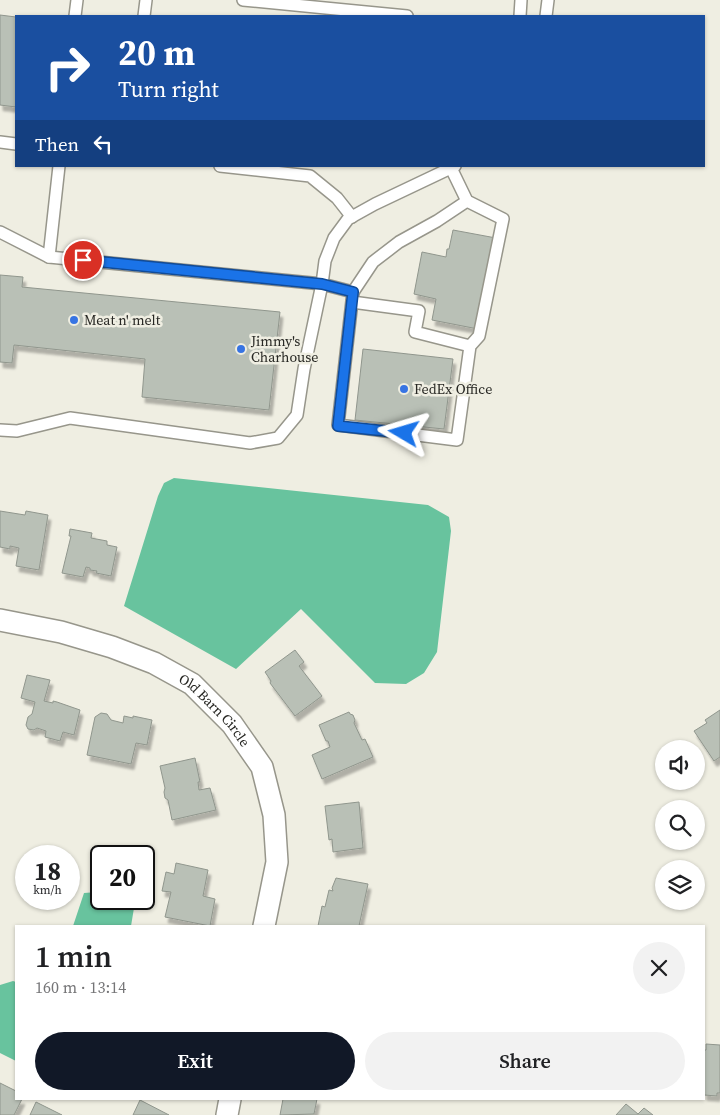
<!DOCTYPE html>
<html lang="en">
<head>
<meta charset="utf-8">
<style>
  :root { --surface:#fff; --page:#f2f2f2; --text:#202124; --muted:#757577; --accent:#111827 }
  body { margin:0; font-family:"Source Serif 4",serif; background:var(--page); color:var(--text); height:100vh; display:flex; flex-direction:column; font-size:19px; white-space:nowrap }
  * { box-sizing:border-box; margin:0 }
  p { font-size:16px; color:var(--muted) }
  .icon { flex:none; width:28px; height:28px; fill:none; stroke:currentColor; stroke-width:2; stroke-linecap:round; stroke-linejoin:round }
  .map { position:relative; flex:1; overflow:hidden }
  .sheet { position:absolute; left:15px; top:925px; width:690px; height:175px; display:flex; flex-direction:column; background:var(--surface); border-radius:0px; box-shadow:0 1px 4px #0004 }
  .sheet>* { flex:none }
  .top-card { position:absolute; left:15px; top:15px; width:690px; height:152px; border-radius:0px; box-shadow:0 1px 4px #0004; background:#1a4fa0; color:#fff; overflow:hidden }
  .fabs { position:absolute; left:655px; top:740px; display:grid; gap:10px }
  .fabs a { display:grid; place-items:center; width:50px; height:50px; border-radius:50%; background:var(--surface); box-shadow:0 1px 4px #0004; font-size:25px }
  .speed { position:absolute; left:15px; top:845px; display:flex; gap:10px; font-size:25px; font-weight:700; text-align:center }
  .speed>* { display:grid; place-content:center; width:65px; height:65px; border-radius:50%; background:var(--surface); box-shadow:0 1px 4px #0004; line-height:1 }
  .speed small { font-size:12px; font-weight:400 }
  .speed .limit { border:2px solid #111; border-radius:8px; background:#fff; color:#111 }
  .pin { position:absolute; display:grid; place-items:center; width:42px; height:42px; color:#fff; margin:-21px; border:2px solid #fff; border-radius:50%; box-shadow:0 1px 5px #0007 }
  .me { position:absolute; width:55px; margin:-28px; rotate:277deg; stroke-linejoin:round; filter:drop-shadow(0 0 4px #0008) }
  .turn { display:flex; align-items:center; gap:18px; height:105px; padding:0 20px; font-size:22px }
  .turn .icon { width:65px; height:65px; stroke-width:2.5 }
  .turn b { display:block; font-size:35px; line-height:42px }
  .then { display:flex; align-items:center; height:48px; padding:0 20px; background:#0003; gap:10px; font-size:19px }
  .round { display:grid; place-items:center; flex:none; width:52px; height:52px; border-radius:26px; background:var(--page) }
  .headline { display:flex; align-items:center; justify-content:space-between; height:85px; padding:0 20px }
  h1 { font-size:30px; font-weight:600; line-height:38px }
  .button { display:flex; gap:10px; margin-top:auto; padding:10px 20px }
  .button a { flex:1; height:58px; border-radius:30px; background:var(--accent); color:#fff; font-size:20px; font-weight:600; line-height:58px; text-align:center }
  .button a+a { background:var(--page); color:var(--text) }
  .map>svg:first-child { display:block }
</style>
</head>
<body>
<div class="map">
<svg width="720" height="1115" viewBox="0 0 720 1115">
  <defs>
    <filter id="shadow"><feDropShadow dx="3" dy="5.5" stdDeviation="1" flood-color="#0004"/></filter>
  </defs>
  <rect width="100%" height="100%" fill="#efeee2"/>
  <g fill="#68c39e">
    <polygon points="174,478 428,505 449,517 451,531 437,652 424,673 406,684 375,683 301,609 236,669 124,606 158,496 164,483"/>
    <polygon points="97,892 101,893 101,899 121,899 134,908 131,926 73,926 84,893"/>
    <polygon points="13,981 16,982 16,1061 0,1053 0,985"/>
  </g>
  <g fill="#b9c0b6" stroke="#90968d" filter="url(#shadow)">
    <polygon points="0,15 16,17 16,107 0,105"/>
    <polygon points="453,230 496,238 478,329 432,320 436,299 414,294 422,252 446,257 447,249 449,249"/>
    <polygon points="0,275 23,277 22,287 280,312 269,410 142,397 145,359 14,345 12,363 0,362"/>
    <polygon points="363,349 453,359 444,429 355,420"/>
    <polygon points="0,511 25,515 26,511 48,515 39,570 16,566 19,548 10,546 10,549 0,547"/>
    <polygon points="70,529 92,533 91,538 107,541 107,545 117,547 111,576 96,573 97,571 90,570 90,568 86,567 83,577 62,573 71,536 69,536"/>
    <polygon points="295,650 304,662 299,666 322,696 295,716 270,683 271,681 265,672"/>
    <polygon points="27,675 50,680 44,701 53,703 53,701 57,702 80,710 74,735 63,732 60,741 45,737 46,731 37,728 34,730 28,729 26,725 28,717 32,714 35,702 21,698"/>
    <polygon points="720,710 720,757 714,761 694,731 707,723 705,720"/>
    <polygon points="349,712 350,714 353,715 355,720 354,723 362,740 365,739 373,757 322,779 312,755 330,747 328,741 326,741 319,725"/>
    <polygon points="101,713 107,714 111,720 123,723 124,716 133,718 133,716 152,720 147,745 136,743 131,764 87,755 95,717"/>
    <polygon points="195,758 200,782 198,782 199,790 210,788 216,810 172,820 168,800 165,798 164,792 165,788 160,766"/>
    <polygon points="359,802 363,848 333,852 332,839 329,840 325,806"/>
    <polygon points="176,863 208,870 203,896 215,899 210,926 165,917 171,892 162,891 166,872 174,874"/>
    <polygon points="336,878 368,884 359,926 318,926 322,906 325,907 329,890 333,891 332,888"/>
    <polygon points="706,1044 720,1045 720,1093 717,1093 717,1096 704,1095 704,1050 706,1050"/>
    <polygon points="0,1083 16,1091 16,1099 22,1099 14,1115 0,1115"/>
    <polygon points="283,1099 317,1099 314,1114 280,1115"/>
    <polygon points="140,1100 169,1115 133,1115"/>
    <polygon points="36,1102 62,1115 30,1115"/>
    <polygon points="626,1104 638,1114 644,1108 653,1115 616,1115"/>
  </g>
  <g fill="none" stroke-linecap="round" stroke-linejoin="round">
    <g stroke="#97968b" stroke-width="14">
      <g id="service">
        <polyline points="243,0 407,16"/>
        <polyline points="75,16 77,0"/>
        <polyline points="144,16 146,0"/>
        <polyline points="520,16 521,0"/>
        <polyline points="546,16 548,0"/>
        <polyline points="0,142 16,144"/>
        <polyline points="220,166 310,176 337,198 352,217"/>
        <polyline points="0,232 49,257 322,284 325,261 334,238 348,219 375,204 455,166"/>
        <polyline points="49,257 59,166"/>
        <polyline points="353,292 373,262 399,242 437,221 467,201"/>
        <polyline points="352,302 419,311 415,332 470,346"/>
        <polyline points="0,430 17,431 70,418 250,443 278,438 297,415 304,369 322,284 353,292 338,425 457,440 470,346 479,336 503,219 467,201 451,168"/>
      </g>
    </g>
    <g stroke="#97968b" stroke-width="24">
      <g id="minor">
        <path id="s1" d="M0,620L61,632L112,647L154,663L192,684L232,724L262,767L274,815L277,862L264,926"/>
        <polyline points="227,1115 230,1099"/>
      </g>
    </g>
    <use href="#service" stroke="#fff" stroke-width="11"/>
    <use href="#minor" stroke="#fff" stroke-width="21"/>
  </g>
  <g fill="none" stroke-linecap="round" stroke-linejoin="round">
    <g stroke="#114b97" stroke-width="12">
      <polyline id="route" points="83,260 322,284 353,292 338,426 404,433"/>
    </g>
    <use href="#route" stroke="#1a73e8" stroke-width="9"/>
  </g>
  <g fill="#3774e3" stroke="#efeee2" stroke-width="2">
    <circle cx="74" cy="320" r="5"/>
    <circle cx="241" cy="349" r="5"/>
    <circle cx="404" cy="389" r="5"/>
  </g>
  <g text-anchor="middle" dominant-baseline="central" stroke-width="5" stroke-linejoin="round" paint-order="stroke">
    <g font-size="14" fill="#272723" stroke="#efeee2" text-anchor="start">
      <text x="84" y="320">Meat n' melt</text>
      <text x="251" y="341">Jimmy's<tspan x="251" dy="16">Charhouse</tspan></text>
      <text x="414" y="389">FedEx Office</text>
    </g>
    <g font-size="14" fill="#272723" stroke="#efeee2">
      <text stroke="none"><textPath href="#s1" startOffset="238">Old Barn Circle</textPath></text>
    </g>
  </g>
</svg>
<div class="fabs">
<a><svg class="icon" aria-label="sound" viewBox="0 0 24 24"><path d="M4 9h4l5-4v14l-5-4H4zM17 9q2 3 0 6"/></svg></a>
<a><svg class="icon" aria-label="search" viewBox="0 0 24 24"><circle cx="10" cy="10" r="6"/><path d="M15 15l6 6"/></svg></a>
<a><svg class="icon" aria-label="layers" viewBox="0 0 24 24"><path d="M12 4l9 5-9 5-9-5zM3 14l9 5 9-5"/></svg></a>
</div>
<div class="speed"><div>18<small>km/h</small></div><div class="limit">20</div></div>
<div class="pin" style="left:83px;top:260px;background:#d93025"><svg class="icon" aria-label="arrive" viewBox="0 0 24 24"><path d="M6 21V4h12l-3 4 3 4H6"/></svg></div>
<svg class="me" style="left:404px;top:433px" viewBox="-20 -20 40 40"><path d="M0-17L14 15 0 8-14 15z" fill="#1a73e8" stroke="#fff" stroke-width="4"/></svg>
<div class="top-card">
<div class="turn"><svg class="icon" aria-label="right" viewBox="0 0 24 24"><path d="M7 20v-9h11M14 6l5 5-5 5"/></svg><div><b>20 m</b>Turn right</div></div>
<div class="then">Then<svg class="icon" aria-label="left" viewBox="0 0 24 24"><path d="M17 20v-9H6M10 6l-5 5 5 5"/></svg></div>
</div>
<section class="sheet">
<div class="headline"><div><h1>1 min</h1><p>160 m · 13:14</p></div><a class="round"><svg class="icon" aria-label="close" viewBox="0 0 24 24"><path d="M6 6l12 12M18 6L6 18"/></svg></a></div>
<div class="button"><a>Exit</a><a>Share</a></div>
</section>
</div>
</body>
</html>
